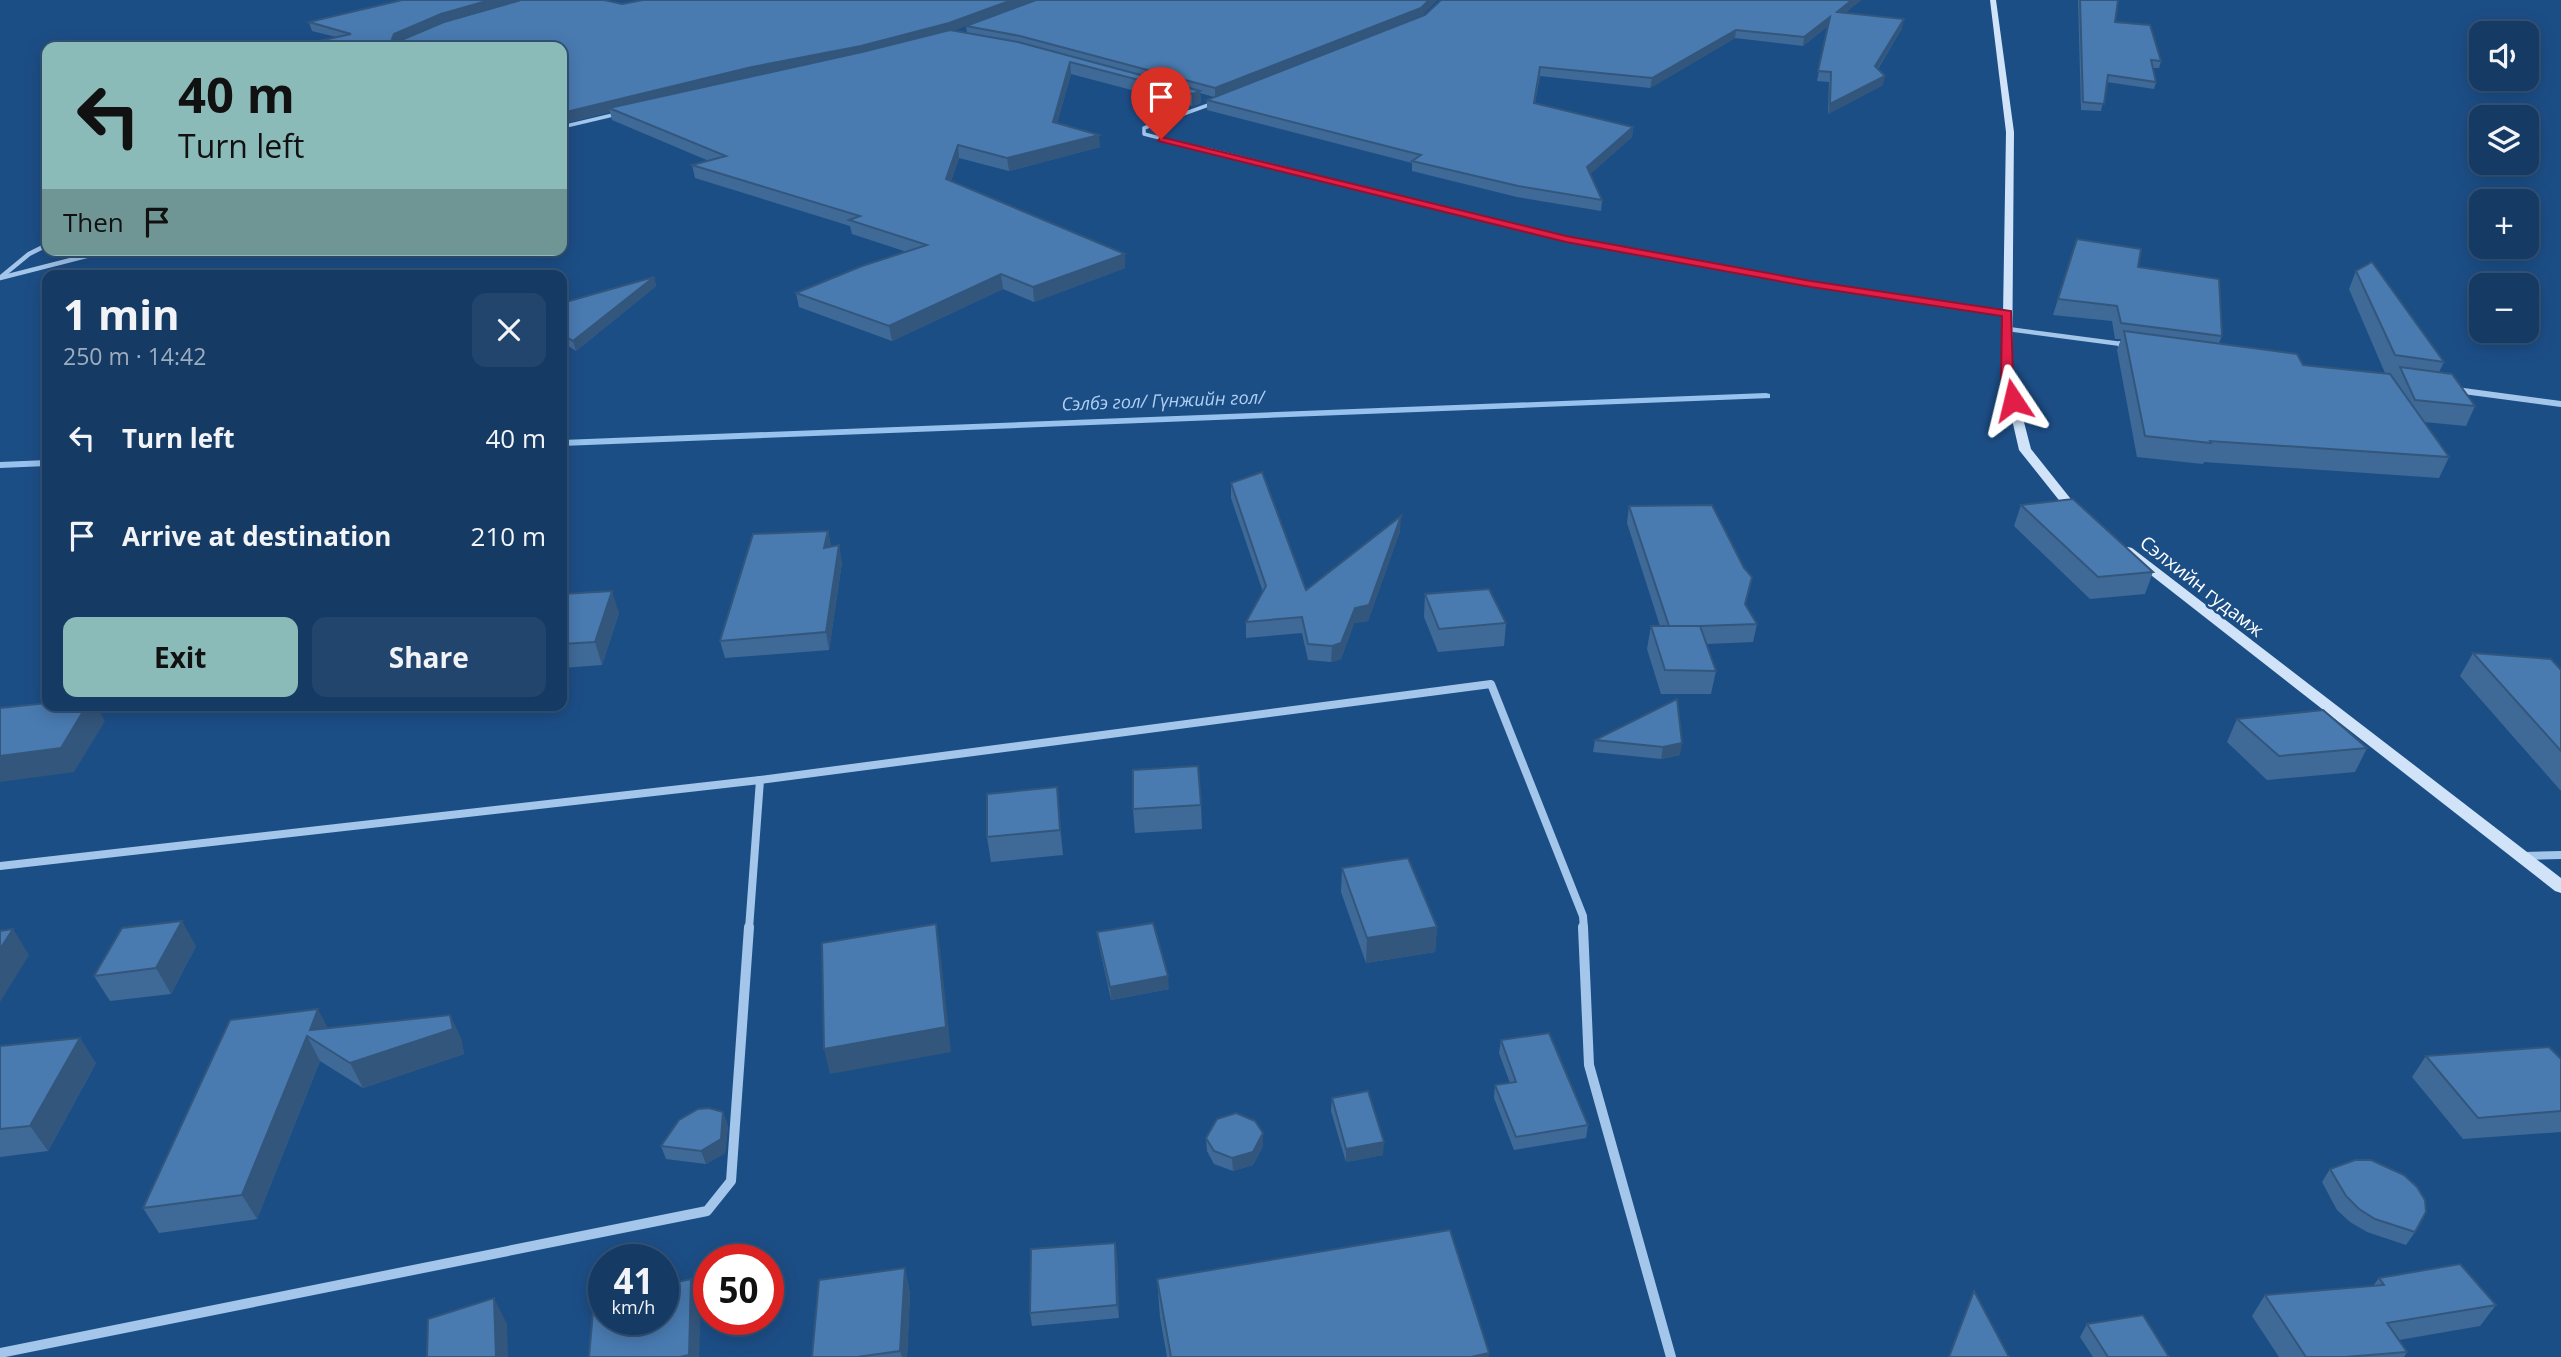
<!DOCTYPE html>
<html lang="en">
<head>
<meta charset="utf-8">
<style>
  :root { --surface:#153a64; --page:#22456d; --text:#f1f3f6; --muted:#9dadbf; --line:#345478; --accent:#8bbbb9 }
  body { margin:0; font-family:"Open Sans",sans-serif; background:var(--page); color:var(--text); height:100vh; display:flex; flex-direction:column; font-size:26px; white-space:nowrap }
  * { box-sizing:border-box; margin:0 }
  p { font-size:23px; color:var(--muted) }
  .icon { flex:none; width:38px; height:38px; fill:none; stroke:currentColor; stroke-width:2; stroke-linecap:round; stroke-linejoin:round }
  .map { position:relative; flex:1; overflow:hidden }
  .details { position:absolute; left:42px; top:270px; width:525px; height:441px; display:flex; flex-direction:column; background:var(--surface); border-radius:14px; box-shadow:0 4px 18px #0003,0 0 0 2px var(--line) }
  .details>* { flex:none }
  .top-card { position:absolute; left:42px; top:42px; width:525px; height:214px; border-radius:14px; box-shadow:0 4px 18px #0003,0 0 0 2px var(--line); background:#8bbbb9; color:#111; overflow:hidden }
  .buttons { position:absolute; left:2469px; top:21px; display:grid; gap:14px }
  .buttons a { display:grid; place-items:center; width:70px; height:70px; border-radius:14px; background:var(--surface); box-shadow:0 4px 18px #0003,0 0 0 2px var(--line); font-size:35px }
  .speed { position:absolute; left:588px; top:1244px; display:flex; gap:14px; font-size:35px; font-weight:700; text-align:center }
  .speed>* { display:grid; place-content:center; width:91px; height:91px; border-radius:50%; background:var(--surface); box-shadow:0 4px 18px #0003,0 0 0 2px var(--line); line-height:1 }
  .speed small { font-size:18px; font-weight:400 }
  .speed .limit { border:10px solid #d22; background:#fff; color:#111 }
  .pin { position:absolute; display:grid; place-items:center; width:60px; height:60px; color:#fff; margin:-72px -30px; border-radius:50% 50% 50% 0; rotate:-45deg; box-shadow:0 0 7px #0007 }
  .pin .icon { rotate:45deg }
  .me { position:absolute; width:77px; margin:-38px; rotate:350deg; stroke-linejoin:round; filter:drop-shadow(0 0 5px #0008) }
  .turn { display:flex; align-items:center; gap:24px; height:147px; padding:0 21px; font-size:32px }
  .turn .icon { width:91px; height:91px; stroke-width:2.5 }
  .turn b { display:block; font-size:49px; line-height:60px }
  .then { display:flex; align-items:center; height:66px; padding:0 21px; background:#0003; gap:14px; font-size:26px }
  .round { display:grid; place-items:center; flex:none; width:74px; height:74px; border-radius:14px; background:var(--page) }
  .headline { display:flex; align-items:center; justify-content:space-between; height:119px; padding:0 21px }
  h1 { font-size:42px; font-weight:700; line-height:52px }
  .action { display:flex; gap:14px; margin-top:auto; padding:14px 21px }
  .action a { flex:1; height:80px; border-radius:14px; background:var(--accent); color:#111; font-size:28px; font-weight:700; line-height:80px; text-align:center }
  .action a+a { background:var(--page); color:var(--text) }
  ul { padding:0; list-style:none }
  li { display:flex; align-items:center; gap:21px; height:98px; padding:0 21px }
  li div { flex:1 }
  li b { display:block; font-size:26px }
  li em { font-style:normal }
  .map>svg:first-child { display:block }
</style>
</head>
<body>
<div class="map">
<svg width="2561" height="1357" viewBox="0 0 2561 1357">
  <rect width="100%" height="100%" fill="#1c4e86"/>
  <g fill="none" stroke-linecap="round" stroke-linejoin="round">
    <g fill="#97c2ed" fill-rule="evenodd">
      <polygon points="1766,393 1770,394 1770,398 562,446 562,440"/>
      <polygon points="47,460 47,466 0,468 0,462"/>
    </g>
    <g stroke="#a4c6eb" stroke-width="3.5">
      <polyline points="562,127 617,114"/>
      <polyline points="1211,151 1144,134 1144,128 1214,103"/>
    </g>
    <g stroke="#a4c6eb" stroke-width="4.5">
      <polyline points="1204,149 1566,239 1811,284 2008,313"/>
      <polyline points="1,277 29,254 47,245"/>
      <polyline points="0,278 110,250"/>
      <polyline points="2008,329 2129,345"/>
    </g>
    <g stroke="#a4c6eb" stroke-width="6">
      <polyline points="2120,344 2129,345"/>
      <polyline points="2456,390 2561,404"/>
    </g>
    <g stroke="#a4c6eb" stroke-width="8">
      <polyline points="2525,856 2561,855"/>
      <polyline points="0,866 760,780 1491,684 1583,916 1584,929"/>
      <polyline points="749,929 760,780"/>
    </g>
    <g stroke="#a4c6eb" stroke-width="10">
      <polyline points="1583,927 1589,1065 1671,1357"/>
      <polyline points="0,1353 707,1211 731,1181 749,927"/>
    </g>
    <g fill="#d0e3f8" fill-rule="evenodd">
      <polygon points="1990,0 1996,0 2014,132 2012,376 2031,449 2074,503 2085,513 2079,517 2066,509 2019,450 2002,376 2006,132"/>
      <polygon points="2128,547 2132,548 2561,878 2561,893 2555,891 2124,554 2122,551 2124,548"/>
    </g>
  </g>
  <g fill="#3f6a98" fill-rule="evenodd">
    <path d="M1036,0H1437L1421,16L1320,56L1425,15L1441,0H1861L1845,13L1902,28L1878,69L1883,85L1828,114L1829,82L1817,81L1828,26L1803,46L1735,38L1650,88L1540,76L1535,103L1633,127L1632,137L1590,174L1602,200L1601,211L1517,197L1412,171V163L1207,110V100L1214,97L1200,93L1201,103L1192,106L1071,74L1057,123L1100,147L1009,171L959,158L951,181L1125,268L1034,302L1003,289L892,341L799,307L796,293L907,252L852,234L850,226L695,178L692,165L709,161L612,120L610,112L562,124V47L336,37L312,31L309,22L622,4ZM966,26L967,33L954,30Z"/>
    <polygon points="2078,0 2118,0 2115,22 2161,61 2159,68 2153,68 2156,82 2154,89 2107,82 2101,111 2081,110"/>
    <polygon points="2077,239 2138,267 2222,336 2219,343 2303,365 2385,373 2349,289 2356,271 2444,362 2439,372 2475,406 2466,426 2424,422 2449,457 2439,478 2204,462 2203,464 2137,457 2117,350 2121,339 2115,339 2112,321 2053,315"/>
    <polygon points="654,277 656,286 576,351 562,342 562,303"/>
    <polygon points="1231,483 1306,590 1400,531 1368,621 1354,623 1341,659 1331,662 1308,660 1302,633 1246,638 1246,622 1263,592 1231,498"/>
    <polygon points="2021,505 2153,572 2145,594 2090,599 2014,526"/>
    <polygon points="1629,506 1746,605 1757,624 1753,642 1707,644 1716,671 1711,694 1661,694 1647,649 1651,626 1660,626 1627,523"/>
    <polygon points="828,531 831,547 842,562 829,650 725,658 720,641"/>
    <polygon points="562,594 619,613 602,665 562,668"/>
    <polygon points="1425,594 1506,623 1504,646 1438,652 1424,617"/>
    <polygon points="2473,653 2561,670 2561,791 2460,676"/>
    <polygon points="1677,699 1680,755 1661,759 1593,752 1595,740"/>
    <polygon points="2237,719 2367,748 2355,772 2267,780 2227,742"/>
    <polygon points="1201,805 1202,829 1135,833 1133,809"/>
    <polygon points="1059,811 1063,855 991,862 987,837"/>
    <polygon points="1342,868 1437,927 1435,952 1366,963 1341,892"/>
    <polygon points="1097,932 1169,989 1111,1000 1099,945"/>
    <polygon points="196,946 171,994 110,1001 94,976"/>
    <polygon points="450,1015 461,1039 464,1054 363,1088 320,1061 257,1219 159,1233 143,1208 230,1020 328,1028"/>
    <polygon points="1501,1040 1588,1125 1586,1138 1514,1150 1494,1098 1495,1085 1510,1083 1499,1053"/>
    <polygon points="0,1046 96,1063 48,1151 0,1157"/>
    <polygon points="2426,1056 2561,1059 2561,1132 2463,1139 2412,1077"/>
    <polygon points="1332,1098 1383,1155 1346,1162 1331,1111"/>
    <polygon points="728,1125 725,1153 706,1164 666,1159 661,1146"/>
    <polygon points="1263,1133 1263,1146 1253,1165 1233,1171 1214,1164 1207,1151 1206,1138"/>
    <polygon points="2330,1169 2415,1232 2406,1245 2367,1232 2350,1222 2337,1210 2322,1182"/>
    <polygon points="1117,1256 1119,1318 1032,1326 1030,1313"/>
    <polygon points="905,1268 910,1294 907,1357 812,1357"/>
    <polygon points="2379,1278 2496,1305 2480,1326 2399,1340 2407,1352 2404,1357 2279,1357 2252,1316 2265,1295 2373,1286"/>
    <polygon points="1157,1279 1489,1357 1167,1357 1160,1317"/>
    <polygon points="2087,1324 2169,1357 2093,1357 2080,1337"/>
  </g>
  <g fill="#33567c">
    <polygon points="490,0 521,0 397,43 392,39 394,34 441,14"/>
    <polygon points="1012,0 1035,0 950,32 616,110 609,108 610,112 562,124 562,113"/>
    <polygon points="1429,0 1437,0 1421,16 1215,97 1215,88"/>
    <polygon points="1852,0 1861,0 1835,21 1837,12"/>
    <polygon points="1830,17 1828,26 1803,46 1804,37"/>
    <polygon points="1904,19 1902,28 1873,76 1875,66"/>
    <polygon points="1736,30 1735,38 1650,88 1652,78"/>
    <polygon points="1070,62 1071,74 1054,134 1053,122"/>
    <polygon points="1885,76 1883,85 1828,114 1830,104"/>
    <polygon points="1200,91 1201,103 1192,106 1192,94"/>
    <polygon points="1633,127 1632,137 1586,178 1587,167"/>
    <polygon points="1099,135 1100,147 1009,171 1007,158"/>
    <polygon points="958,145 959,158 947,192 946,179"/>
    <polygon points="1125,254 1125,268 1034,302 1033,287"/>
    <polygon points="1001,274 1003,289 892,341 889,326"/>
    <polygon points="654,277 656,286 576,351 573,341"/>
    <polygon points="1401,516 1400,531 1368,621 1354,623 1341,659 1331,662 1332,646"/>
    <polygon points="828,531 831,547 824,548"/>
    <polygon points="839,545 842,562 829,650 826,632"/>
    <polygon points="612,591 619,613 602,665 595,642"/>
    <polygon points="87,705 96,705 105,721 74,772 0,782 0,756"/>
    <polygon points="1682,743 1680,755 1661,759 1663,747"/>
    <polygon points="1057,787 1059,811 1063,855 1060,830"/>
    <polygon points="182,921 196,946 171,994 156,968"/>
    <polygon points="936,924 940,949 951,1052 830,1074 824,1049"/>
    <polygon points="1437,927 1435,952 1366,963 1367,938"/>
    <polygon points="13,929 29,955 0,1002 0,949"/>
    <polygon points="1168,976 1169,989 1111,1000 1110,987"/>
    <polygon points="318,1009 331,1034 310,1030"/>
    <polygon points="450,1015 461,1039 464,1054 363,1088 350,1063"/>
    <polygon points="307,1036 320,1061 257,1219 242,1195"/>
    <polygon points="80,1038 96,1063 48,1151 30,1126"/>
    <polygon points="723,1112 728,1125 725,1153 706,1164 701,1151"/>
    <polygon points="1263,1133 1263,1146 1253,1165 1233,1171 1232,1158"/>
    <polygon points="1384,1142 1383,1155 1346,1162 1346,1149"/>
    <polygon points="1115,1243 1117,1256 1119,1318 1117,1305"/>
    <polygon points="905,1268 910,1294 907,1357 902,1357 900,1351"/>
    <polygon points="691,1279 701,1304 699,1357 680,1357"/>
    <polygon points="494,1298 507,1324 508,1357 496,1357"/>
    <polygon points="1489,1353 1489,1357 1471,1357"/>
  </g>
  <g fill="#497bb1" stroke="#33567c" stroke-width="2">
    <polygon points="402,0 490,0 441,14 394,34 392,39 397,42 444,22 521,0 604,0 622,4 643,0 1012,0 949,23 861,46 752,67 562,113 562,47 291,47 351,34 309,22"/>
    <polygon points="1036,0 1429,0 1421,8 1215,88 1020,36 966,26"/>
    <polygon points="1441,0 1852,0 1837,12 1904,19 1875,66 1885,76 1830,104 1831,72 1818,71 1830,17 1804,37 1736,30 1652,78 1540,67 1534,103 1633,127 1587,167 1602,200 1518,186 1412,161 1421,155 1207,100 1425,15"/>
    <polygon points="2080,0 2118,0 2115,22 2150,25 2161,61 2151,60 2156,82 2108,75 2104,104 2083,102"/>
    <polygon points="950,30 1018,42 1200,91 1192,94 1070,62 1053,122 1099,135 1007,158 958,145 946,179 1125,254 1033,287 1001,274 889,326 796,293 862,266 927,245 849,220 860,216 692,165 726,156 609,108 862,52"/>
    <polygon points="2077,239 2141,249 2138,267 2219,279 2222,336 2121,323 2117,306 2058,299"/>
    <polygon points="2372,262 2444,362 2395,355 2356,271"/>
    <polygon points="654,277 573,341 562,334 562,303"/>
    <polygon points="2124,331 2297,354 2303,365 2390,374 2449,457 2210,441 2211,443 2145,436"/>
    <polygon points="2400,367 2452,374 2475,406 2415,400"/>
    <polygon points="1262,472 1306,590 1401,516 1369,605 1355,608 1341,643 1332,646 1308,644 1302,617 1246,622 1266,586 1231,483"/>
    <polygon points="2073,499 2153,572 2098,577 2021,505"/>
    <polygon points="1712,505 1744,568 1752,577 1745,604 1757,624 1700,626 1669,626 1629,506"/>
    <polygon points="828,531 824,548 839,545 826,632 720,641 753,534"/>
    <polygon points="1489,589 1506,623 1439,629 1425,594"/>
    <polygon points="612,591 595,642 562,644 562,594"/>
    <polygon points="1651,626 1700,626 1716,671 1665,670"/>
    <polygon points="2473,653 2551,659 2561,670 2561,751"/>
    <polygon points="1677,699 1682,743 1663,747 1595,740"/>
    <polygon points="47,703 47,705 87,705 61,748 0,756 0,708"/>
    <polygon points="2323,710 2367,748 2279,756 2237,719"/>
    <polygon points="1198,766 1201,805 1133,809 1133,770"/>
    <polygon points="1057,787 1060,830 987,837 987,794"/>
    <polygon points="1408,858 1437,927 1367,938 1342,868"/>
    <polygon points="182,921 156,968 94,976 122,928"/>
    <polygon points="1153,923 1168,976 1110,987 1097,932"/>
    <polygon points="936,924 946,1027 824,1049 822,943"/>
    <polygon points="13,929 0,949 0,931"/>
    <polygon points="318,1009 310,1030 450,1015 453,1029 350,1063 307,1036 242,1195 143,1208 230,1020"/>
    <polygon points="1549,1033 1588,1125 1516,1137 1495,1085 1516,1082 1501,1040"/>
    <polygon points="80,1038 30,1126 0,1129 0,1046"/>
    <polygon points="2549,1047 2561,1059 2561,1111 2478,1118 2426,1056"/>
    <polygon points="1368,1091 1384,1142 1346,1149 1332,1098"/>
    <polygon points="709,1108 723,1112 721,1139 701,1151 661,1146 679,1120 698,1109"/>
    <polygon points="1236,1113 1255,1121 1263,1133 1253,1152 1232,1158 1214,1151 1206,1138 1217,1119"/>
    <polygon points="2355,1160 2371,1160 2404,1175 2417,1187 2425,1200 2426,1212 2415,1232 2375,1219 2359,1209 2346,1196 2330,1169"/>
    <polygon points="1450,1230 1489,1353 1471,1357 1171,1357 1157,1279"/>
    <polygon points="1115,1243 1117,1305 1030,1313 1031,1249"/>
    <polygon points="2460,1264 2496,1305 2387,1323 2407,1352 2345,1357 2306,1357 2265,1295 2384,1285 2379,1278"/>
    <polygon points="905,1268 900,1351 857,1357 812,1357 819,1280"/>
    <polygon points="691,1279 689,1355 680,1357 589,1357 594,1300 604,1298 604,1320 663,1320 663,1285"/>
    <polygon points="1974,1291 2009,1357 1949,1357"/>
    <polygon points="494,1298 496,1357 427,1357 428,1319"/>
    <polygon points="2143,1315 2169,1357 2108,1357 2087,1324"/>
  </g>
  <polygon fill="#e11d48" stroke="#92132f" stroke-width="2" points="1161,137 1566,236 1811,281 2011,311 2013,376 2019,400 2009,403 2001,376 2002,316 1811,287 1566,242 1158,141"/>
  <g text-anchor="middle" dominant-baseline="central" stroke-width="5" stroke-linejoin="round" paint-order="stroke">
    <g font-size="18" font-style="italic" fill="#afd0f3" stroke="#1c4e86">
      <text transform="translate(1163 400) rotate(-2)">Сэлбэ гол/ Гүнжийн гол/</text>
    </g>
    <g font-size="19" fill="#fff" stroke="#1c4e86">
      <text transform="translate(2202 586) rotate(38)">Сэлхийн гудамж</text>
    </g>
  </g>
</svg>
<div class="buttons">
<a><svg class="icon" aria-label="sound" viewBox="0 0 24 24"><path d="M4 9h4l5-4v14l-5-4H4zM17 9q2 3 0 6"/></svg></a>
<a><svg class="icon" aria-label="layers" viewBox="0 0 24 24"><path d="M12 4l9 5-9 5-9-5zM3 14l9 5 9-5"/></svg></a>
<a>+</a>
<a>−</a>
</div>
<div class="speed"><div>41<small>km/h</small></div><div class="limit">50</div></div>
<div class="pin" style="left:1161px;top:139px;background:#d93025"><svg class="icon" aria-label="arrive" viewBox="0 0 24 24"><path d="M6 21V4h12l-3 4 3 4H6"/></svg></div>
<svg class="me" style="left:2013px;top:400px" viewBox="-20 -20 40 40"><path d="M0-17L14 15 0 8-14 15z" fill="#e11d48" stroke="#fff" stroke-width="4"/></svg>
<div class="top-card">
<div class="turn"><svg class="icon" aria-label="left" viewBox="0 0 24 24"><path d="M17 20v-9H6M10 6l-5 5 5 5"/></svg><div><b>40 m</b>Turn left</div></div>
<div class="then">Then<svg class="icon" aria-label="arrive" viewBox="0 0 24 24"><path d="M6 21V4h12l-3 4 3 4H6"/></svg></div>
</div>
<section class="details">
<div class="headline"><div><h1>1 min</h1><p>250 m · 14:42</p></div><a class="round"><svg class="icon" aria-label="close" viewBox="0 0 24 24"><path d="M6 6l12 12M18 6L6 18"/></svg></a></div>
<ul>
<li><svg class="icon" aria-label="left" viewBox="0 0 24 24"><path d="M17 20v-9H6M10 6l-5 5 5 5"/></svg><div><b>Turn left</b></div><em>40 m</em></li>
<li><svg class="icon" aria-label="arrive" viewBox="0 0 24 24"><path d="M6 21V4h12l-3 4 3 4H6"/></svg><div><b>Arrive at destination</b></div><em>210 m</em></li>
</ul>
<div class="action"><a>Exit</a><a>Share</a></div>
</section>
</div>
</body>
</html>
